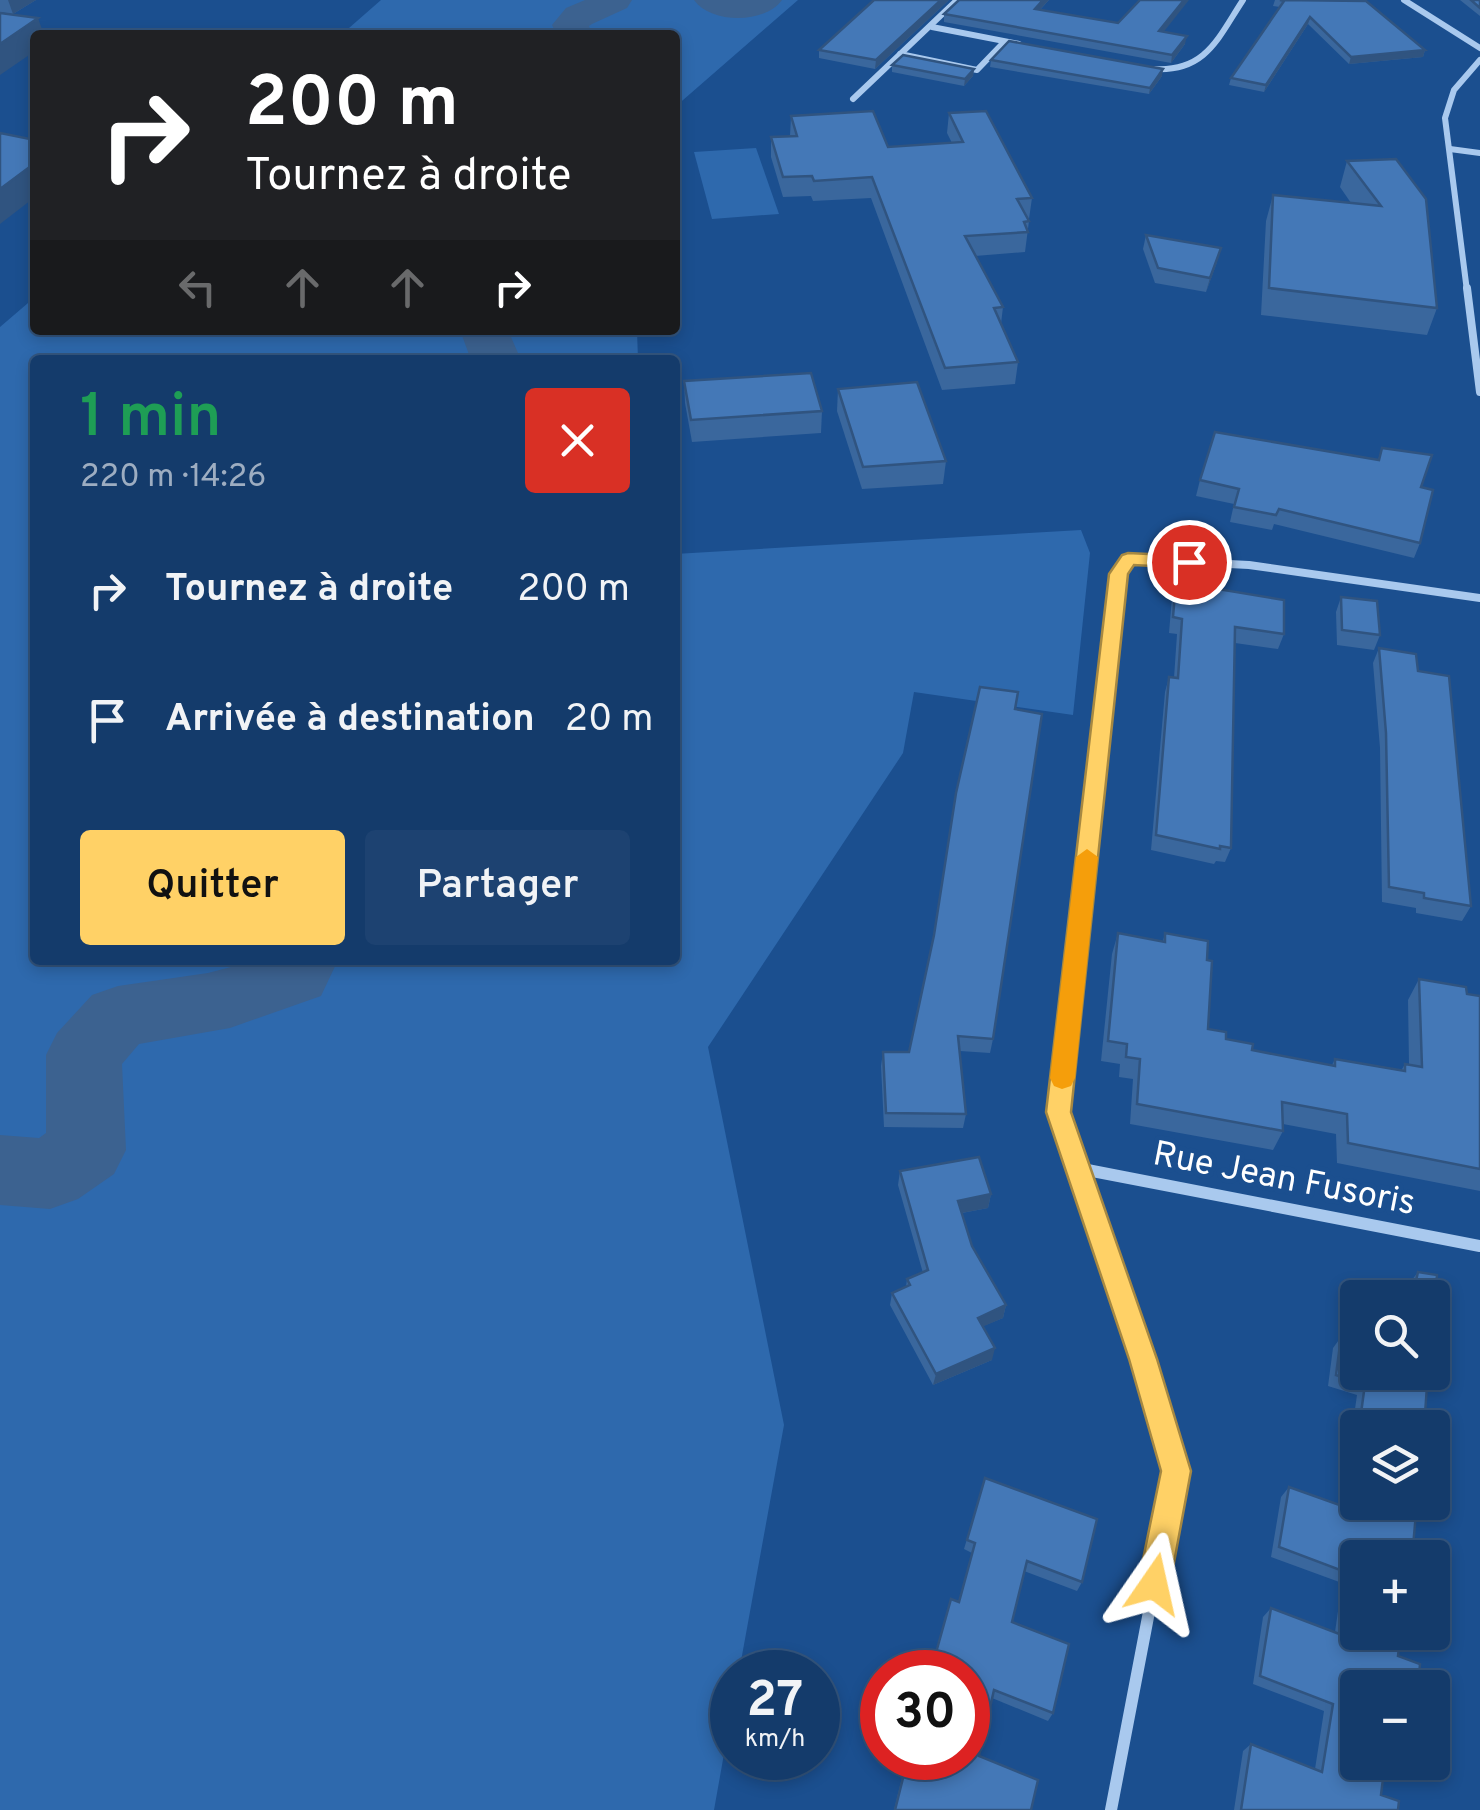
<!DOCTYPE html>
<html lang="fr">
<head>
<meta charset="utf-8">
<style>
  :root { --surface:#143b6b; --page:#1d4271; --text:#f1f3f6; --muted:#9dadc1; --line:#33557e; --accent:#ffd166 }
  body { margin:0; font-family:Overpass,sans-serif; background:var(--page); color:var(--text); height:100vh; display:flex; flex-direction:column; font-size:38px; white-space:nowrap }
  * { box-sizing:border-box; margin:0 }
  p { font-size:32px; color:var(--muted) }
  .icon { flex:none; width:55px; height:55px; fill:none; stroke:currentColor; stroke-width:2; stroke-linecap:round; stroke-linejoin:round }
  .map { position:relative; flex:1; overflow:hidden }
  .sheet { position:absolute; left:30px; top:355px; width:650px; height:610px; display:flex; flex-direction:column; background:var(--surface); border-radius:10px; box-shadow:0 5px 15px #0003,0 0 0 2px var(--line) }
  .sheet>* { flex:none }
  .guide { position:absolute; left:30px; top:30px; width:650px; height:305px; border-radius:10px; box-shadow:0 5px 15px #0003,0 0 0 2px var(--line); background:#202124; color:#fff; overflow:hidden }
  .controls { position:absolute; left:1340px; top:1280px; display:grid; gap:20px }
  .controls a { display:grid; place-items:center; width:110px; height:110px; border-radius:10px; background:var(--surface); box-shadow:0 5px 15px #0003,0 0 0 2px var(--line); font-size:50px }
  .speed { position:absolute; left:710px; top:1650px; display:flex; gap:20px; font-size:50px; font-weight:700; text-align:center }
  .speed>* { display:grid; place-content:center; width:130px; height:130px; border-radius:50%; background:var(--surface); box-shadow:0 5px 15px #0003,0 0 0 2px var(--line); line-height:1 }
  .speed small { font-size:25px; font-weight:400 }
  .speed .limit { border:15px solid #d22; background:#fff; color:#111 }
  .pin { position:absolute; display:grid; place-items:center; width:85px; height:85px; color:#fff; margin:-42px; border:5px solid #fff; border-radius:50%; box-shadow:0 2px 10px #0007 }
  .me { position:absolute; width:110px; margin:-55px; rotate:11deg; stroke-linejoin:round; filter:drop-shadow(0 0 8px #0008) }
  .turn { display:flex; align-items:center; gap:35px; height:210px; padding:0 50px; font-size:45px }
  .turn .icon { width:130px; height:130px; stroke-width:2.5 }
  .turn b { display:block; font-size:70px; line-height:85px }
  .lanes { display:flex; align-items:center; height:95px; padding:0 50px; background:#0003; justify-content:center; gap:50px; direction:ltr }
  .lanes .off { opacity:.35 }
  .round { display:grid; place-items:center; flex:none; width:105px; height:105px; border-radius:10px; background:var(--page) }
  .headline { display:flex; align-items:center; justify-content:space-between; height:170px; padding:0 50px }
  h1 { font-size:60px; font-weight:600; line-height:75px; color:#1e9e55 }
  .cta { display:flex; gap:20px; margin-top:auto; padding:20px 50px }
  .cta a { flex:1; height:115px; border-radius:10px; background:var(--accent); color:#111; font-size:40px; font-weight:600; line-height:115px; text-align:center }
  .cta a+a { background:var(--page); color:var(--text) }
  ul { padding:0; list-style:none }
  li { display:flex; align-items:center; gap:30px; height:130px; padding:0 50px }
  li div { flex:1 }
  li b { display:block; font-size:38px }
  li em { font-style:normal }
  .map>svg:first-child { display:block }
</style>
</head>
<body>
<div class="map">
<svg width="1480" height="1810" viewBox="0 0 1480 1810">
  <rect width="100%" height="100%" fill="#1b4f8f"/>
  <g fill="#2e69ad">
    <polygon points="381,0 798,0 675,107 675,35 341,35"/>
    <polygon points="756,148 779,214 712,219 694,152"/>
    <polygon points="35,297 35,330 637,330 638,360 35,360 35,960 675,960 675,554 1081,530 1090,553 1073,715 914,692 903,753 708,1047 784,1425 739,1672 732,1672 732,1709 714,1810 0,1810 0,327"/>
  </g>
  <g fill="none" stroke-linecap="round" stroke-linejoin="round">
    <g fill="#3c6290" fill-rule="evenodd">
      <polygon points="585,0 632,0 627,8 592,24 589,26 593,35 557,35 552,25 566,8"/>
      <path d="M694,0H782C765,24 711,24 694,0Z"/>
      <polygon points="460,330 508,330 521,360 471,360"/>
      <polygon points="258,960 338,960 321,996 230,1028 139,1044 122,1064 126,1150 114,1174 78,1199 50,1209 0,1205 0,1135 39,1138 46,1133 46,1055 57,1033 92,995 118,986 208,973"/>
    </g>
    <g stroke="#a9c9ee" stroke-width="6">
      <polyline points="1404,0 1480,48"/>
      <polyline points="932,27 1019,44"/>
      <polyline points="900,54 977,70 1004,42"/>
      <path d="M1154,69C1206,72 1218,38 1243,0"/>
      <polyline points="853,99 957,0"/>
      <polyline points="1450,149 1480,153"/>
      <polyline points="1467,291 1445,118 1454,90 1480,60"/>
    </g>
    <g stroke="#a9c9ee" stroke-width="8">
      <polyline points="1467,288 1480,392"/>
      <polyline points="1108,669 1119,574 1128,559 1249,565 1480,598"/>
    </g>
    <polyline stroke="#a9c9ee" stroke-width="10" points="1077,1164 1059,1112 1109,666"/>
    <g stroke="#a9c9ee" stroke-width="12">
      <polyline points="1076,1161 1143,1359 1176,1471 1111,1810"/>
      <polyline points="1077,1168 1480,1246"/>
    </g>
  </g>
  <g fill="#3a679d">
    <polygon points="0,0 36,0 13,14 0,12"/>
    <polygon points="949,0 875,69 819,58 819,50"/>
    <polygon points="959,0 1049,0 1040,10 1163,31 1185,44 1171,63 944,22 944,14"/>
    <polygon points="1275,0 1349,0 1425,50 1423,57 1349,64 1308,24 1264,92 1229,85 1231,78 1280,7 1273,6"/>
    <polygon points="1460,0 1480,0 1480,16"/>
    <polygon points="991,60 1162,76 1149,94 990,67"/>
    <polygon points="892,65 974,69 973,76 964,86 892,72"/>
    <polygon points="949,113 1032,198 1029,219 1028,219 1029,221 1025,252 975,256 1003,307 1001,324 1018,362 1015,384 942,390 871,198 813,201 811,196 783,197 771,157 771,137 790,136 791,116 888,147 952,143 947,133"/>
    <polygon points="1396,159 1437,308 1427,335 1261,315 1266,221 1273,195 1351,203 1340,187 1347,161"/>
    <polygon points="1146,235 1217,262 1206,292 1155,283 1143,249"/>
    <polygon points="684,381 822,411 821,433 692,442 685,403"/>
    <polygon points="838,389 946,461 943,484 862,489 837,411"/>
    <polygon points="1382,448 1421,487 1420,543 1414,558 1274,524 1272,530 1230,522 1234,504 1196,496 1200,480 1378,460"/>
    <polygon points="1176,582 1284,634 1278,649 1235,643 1231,848 1225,862 1216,861 1214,864 1151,850 1165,692 1169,677 1174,678 1177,634 1169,633 1172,597"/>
    <polygon points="1341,597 1380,635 1374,650 1337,645 1336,612"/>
    <polygon points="1379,648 1418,671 1471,906 1462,921 1416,913 1416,908 1382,902 1380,748 1373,663"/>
    <polygon points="1015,709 993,1039 990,1053 960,1051 966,1114 963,1128 884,1127 881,1066 883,1052 909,1052"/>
    <polygon points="1118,933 1163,941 1165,933 1207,960 1208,1029 1226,1039 1252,1050 1332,1065 1335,1059 1401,1071 1405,1064 1409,1065 1408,1000 1419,979 1467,994 1480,996 1480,1191 1337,1163 1336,1134 1283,1124 1283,1131 1273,1150 1130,1124 1133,1079 1119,1077 1120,1064 1101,1061 1112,954"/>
    <polygon points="900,1171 991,1194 988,1208 962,1213 972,1246 1006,1305 1003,1318 983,1326 992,1360 933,1385 890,1305 892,1293 906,1287 907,1279 923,1273 898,1185"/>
    <polygon points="1418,1272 1432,1298 1406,1298 1409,1284"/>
    <polygon points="1341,1337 1424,1428 1358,1428 1358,1688 1381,1795 1398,1810 1234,1810 1243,1751 1251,1744 1315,1769 1324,1711 1253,1684 1263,1617 1271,1608 1335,1632 1342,1583 1271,1557 1281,1497 1289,1487 1341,1506 1357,1395 1328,1386 1333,1348"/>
    <polygon points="985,1478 1082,1582 1077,1591 1024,1571 1012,1622 1053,1713 1048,1721 992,1698 979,1756 1031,1810 894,1810 907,1758 968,1758 968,1672 930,1672 948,1608 959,1602 972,1553 964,1549"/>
  </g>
  <g fill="#305480">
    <polygon points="8,0 36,0 13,14"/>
    <polygon points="941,0 949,0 875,69 876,60"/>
    <polygon points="1043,0 1049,0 1033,17 1035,9"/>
    <polygon points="1184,0 1189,0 1158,39 1159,31"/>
    <polygon points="1310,17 1308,24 1264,92 1266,85"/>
    <polygon points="38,18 44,35 35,35 35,51 0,75 0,44"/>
    <polygon points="1187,36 1185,44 1171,63 1172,55"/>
    <polygon points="1425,50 1423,57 1349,64 1351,57"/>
    <polygon points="974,69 973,76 964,86 965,79"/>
    <polygon points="1163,69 1162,76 1149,94 1150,88"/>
    <polygon points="35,163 35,197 0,224 0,189"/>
    <polygon points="1221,248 1217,262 1206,292 1210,278"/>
    <polygon points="991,1194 988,1208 956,1214 958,1201"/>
    <polygon points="1006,1305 1003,1318 975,1330 978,1318"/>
    <polygon points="995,1348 992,1360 933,1385 936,1374"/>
  </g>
  <g fill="#4478b7" stroke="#305480" stroke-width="2.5">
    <polygon points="874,0 941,0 876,60 819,50"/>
    <polygon points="959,0 1043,0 1035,9 1118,23 1140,0 1184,0 1159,31 1187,36 1172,55 944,14"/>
    <polygon points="1280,0 1366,1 1425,50 1351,57 1310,17 1266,85 1231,78 1284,1"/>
    <polygon points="1471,0 1480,0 1480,8"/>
    <polygon points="0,13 38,18 0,44"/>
    <polygon points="1009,41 1163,69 1150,88 991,60"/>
    <polygon points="903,55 974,69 965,79 892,65"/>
    <polygon points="873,111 888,147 963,142 949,113 986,111 1032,198 1017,199 1029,221 1024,222 1028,232 965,236 1003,307 994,308 1018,362 945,368 872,177 814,181 812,176 783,177 771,137 797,136 791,116"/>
    <polygon points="0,133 35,140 35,163 0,189"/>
    <polygon points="1396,159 1426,199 1437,308 1269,288 1273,195 1381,206 1347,161"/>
    <polygon points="1146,235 1221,248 1210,278 1158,268"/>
    <polygon points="811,373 822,411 691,420 684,381"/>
    <polygon points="917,382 946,461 863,467 838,389"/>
    <polygon points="1215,432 1379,460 1382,448 1432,455 1421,487 1433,490 1420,543 1279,509 1276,515 1234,507 1239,489 1200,480"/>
    <polygon points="1176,582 1284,600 1284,634 1235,627 1231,848 1220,846 1220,849 1156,835 1169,677 1178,678 1182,619 1173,617"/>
    <polygon points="1341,597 1377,601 1380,635 1342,630"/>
    <polygon points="1379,648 1416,654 1418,671 1449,676 1471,906 1424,898 1424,893 1389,887 1386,733"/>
    <polygon points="980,687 1018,692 1015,709 1042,714 993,1039 958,1036 966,1114 886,1113 883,1052 909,1052 934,935 956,793"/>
    <polygon points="1118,933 1165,942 1165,933 1208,941 1207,960 1212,961 1208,1029 1226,1032 1226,1039 1253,1044 1252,1050 1335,1066 1335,1059 1405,1071 1405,1064 1422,1067 1419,979 1466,987 1467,994 1480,996 1480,1169 1348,1143 1347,1114 1282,1102 1283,1131 1137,1104 1140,1059 1126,1057 1127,1044 1108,1041"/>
    <polygon points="979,1157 991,1194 958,1201 972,1246 1006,1305 978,1318 995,1348 936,1374 892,1293 910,1285 907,1279 928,1270 900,1171"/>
    <polygon points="1418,1272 1437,1275 1432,1327 1432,1298 1412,1298"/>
    <polygon points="1341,1337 1358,1342 1358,1372 1428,1372 1424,1428 1359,1428 1365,1384 1336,1375"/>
    <polygon points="1358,1439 1358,1502 1417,1502 1412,1558 1358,1558 1358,1632 1401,1632 1398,1656 1420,1664 1418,1688 1358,1688 1358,1762 1385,1762 1381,1795 1399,1801 1398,1810 1241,1810 1251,1744 1322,1772 1333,1704 1260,1676 1271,1608 1342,1635 1351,1574 1279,1547 1289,1487 1348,1508"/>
    <polygon points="985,1478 1097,1519 1082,1582 1027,1561 1012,1622 1069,1644 1053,1713 994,1690 979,1756 1038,1780 1031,1810 895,1810 908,1758 968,1758 968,1672 940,1672 941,1671 932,1667 951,1599 959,1602 975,1543 967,1540"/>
  </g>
  <polygon fill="#ffd166" stroke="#a68842" stroke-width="2.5" points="1128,553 1189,556 1198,562 1189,568 1134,565 1128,574 1071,1112 1157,1359 1191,1471 1170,1584 1165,1595 1154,1600 1143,1595 1138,1584 1161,1471 1129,1359 1046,1112 1109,574 1122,555"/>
  <polygon fill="#f59e0b" points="1087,849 1098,857 1075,1078 1071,1086 1062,1089 1054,1086 1050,1078 1076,857"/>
  <g text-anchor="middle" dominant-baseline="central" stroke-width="10" stroke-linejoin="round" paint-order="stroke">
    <g font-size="35" fill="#fff" stroke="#1b4f8f">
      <text transform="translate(1284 1180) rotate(11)">Rue Jean Fusoris</text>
    </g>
  </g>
</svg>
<div class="controls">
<a><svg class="icon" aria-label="search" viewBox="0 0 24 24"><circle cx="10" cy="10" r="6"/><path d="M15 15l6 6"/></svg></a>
<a><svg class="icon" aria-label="layers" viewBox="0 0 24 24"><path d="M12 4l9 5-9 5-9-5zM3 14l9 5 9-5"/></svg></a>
<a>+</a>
<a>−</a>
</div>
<div class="speed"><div>27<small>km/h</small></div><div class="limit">30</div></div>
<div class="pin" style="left:1189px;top:562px;background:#d93025"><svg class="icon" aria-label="arrive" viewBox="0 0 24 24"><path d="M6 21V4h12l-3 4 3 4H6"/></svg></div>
<svg class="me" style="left:1154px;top:1584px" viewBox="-20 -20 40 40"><path d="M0-17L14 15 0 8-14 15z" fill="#ffd166" stroke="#fff" stroke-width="4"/></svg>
<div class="guide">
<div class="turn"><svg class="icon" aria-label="right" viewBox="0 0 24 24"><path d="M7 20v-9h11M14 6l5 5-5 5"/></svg><div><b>200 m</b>Tournez à droite</div></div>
<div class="lanes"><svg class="icon off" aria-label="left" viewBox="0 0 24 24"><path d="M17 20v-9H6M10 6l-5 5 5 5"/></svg><svg class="icon off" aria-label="ahead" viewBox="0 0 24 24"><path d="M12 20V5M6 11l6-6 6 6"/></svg><svg class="icon off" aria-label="ahead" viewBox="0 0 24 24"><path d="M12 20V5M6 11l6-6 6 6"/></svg><svg class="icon" aria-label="right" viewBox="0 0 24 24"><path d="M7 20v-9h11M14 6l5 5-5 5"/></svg></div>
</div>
<section class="sheet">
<div class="headline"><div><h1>1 min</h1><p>220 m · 14:26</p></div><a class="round" style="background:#d93025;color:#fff"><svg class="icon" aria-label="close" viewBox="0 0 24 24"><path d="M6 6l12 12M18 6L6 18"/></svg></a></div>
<ul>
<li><svg class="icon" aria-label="right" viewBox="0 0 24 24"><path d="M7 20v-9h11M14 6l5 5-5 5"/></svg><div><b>Tournez à droite</b></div><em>200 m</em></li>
<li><svg class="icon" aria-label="arrive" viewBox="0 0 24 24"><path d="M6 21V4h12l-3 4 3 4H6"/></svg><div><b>Arrivée à destination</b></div><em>20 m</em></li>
</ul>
<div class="cta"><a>Quitter</a><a>Partager</a></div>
</section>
</div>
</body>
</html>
